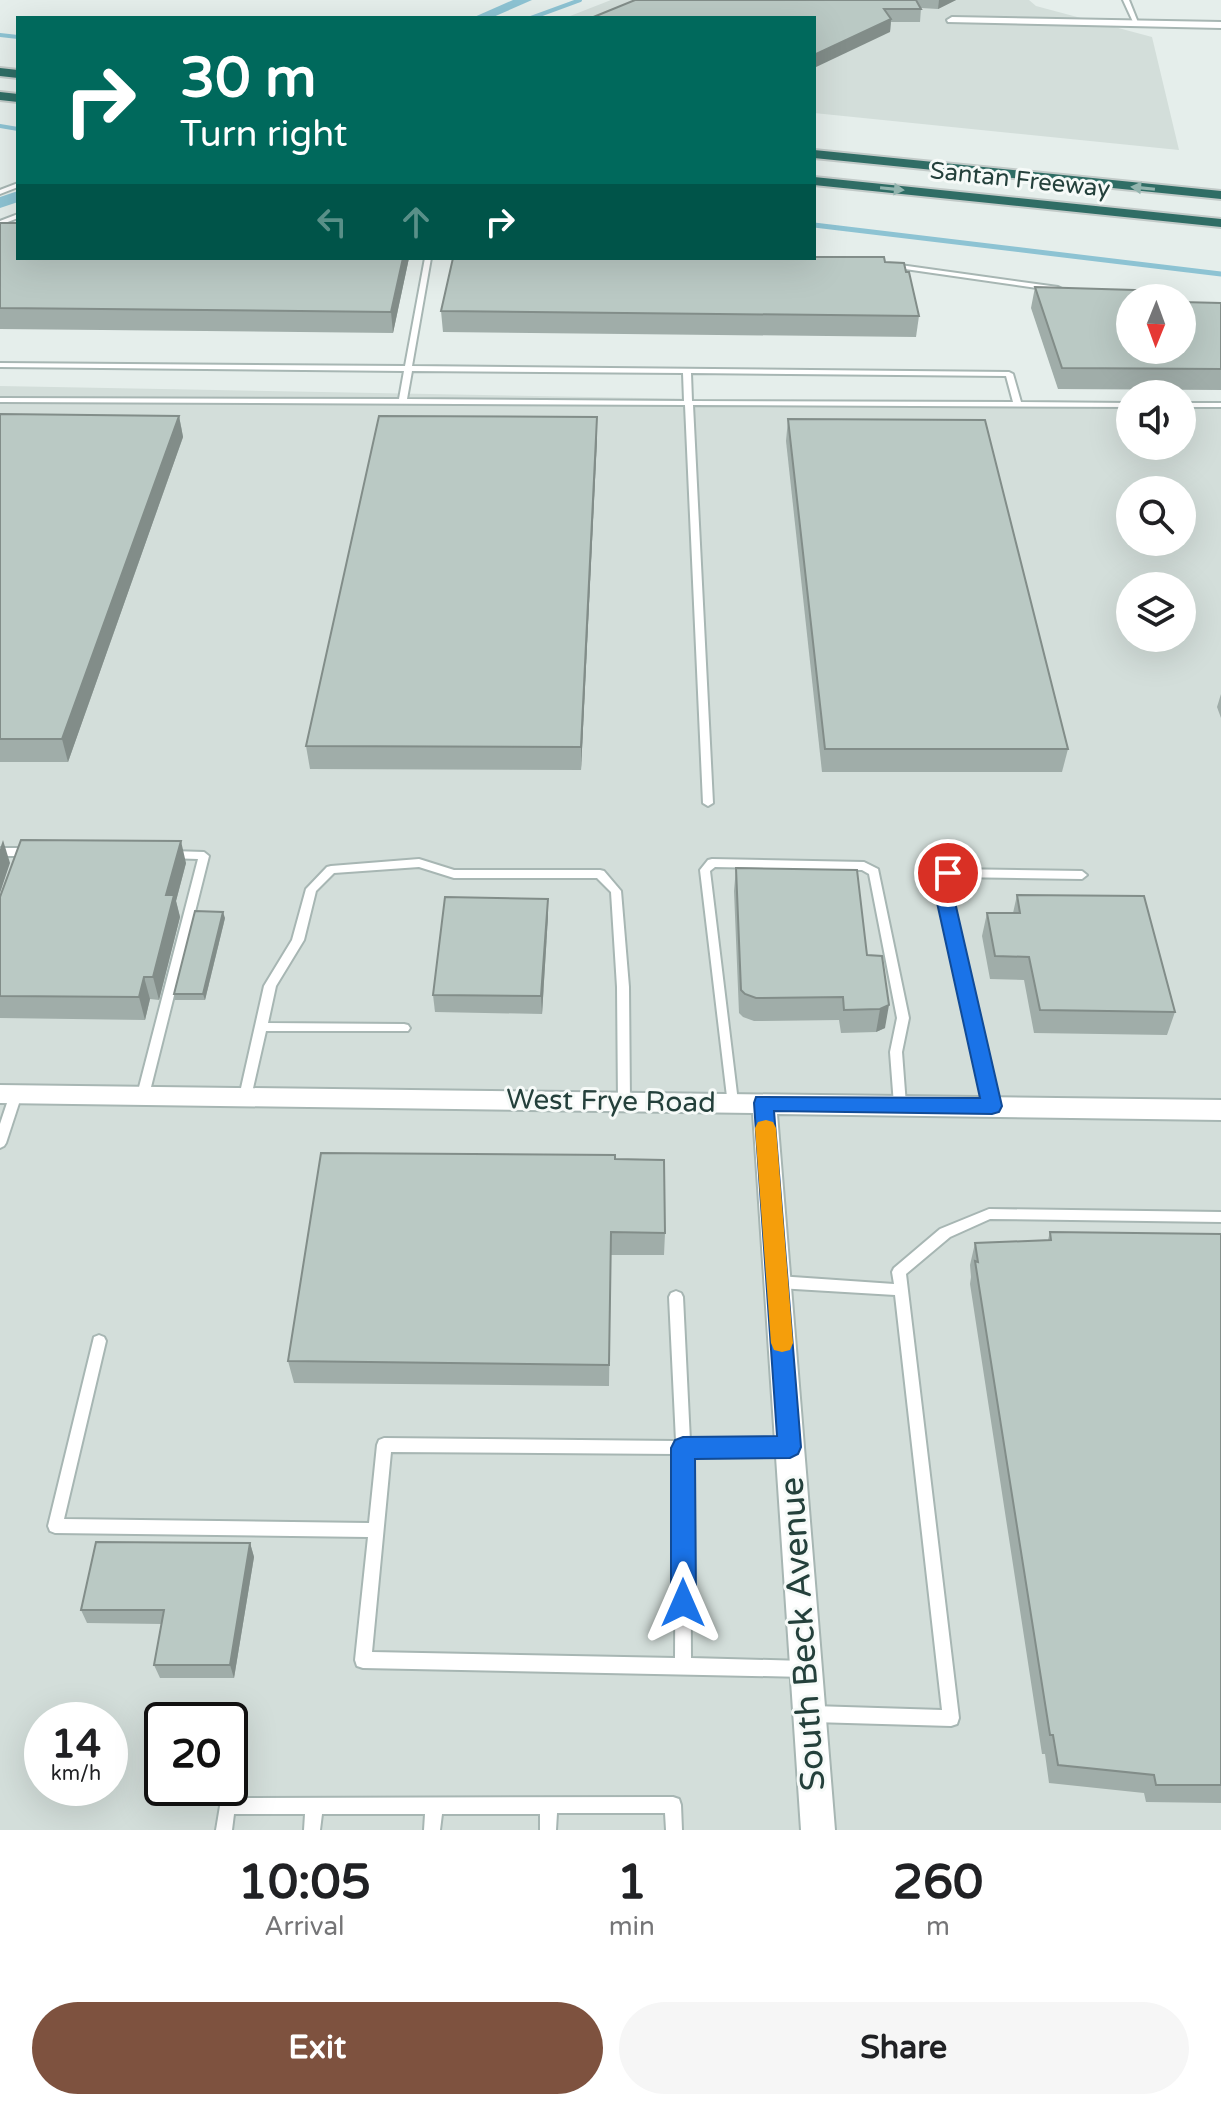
<!DOCTYPE html>
<html lang="en">
<head>
<meta charset="utf-8">
<style>
  :root { --surface:#fff; --page:#f6f6f6; --text:#202124; --muted:#757577; --accent:#7e523f }
  body { margin:0; font-family:"Varela Round",sans-serif; background:var(--page); color:var(--text); height:100vh; display:flex; flex-direction:column; font-size:30px; white-space:nowrap }
  * { box-sizing:border-box; margin:0 }
  p { font-size:26px; color:var(--muted) }
  .icon { flex:none; width:44px; height:44px; fill:none; stroke:currentColor; stroke-width:2; stroke-linecap:round; stroke-linejoin:round }
  .map { position:relative; height:1830px; overflow:hidden }
  .details { display:flex; flex-direction:column; background:var(--surface); flex:1 }
  .details>* { flex:none }
  .banner { position:absolute; left:16px; top:16px; width:800px; height:244px; border-radius:0px; box-shadow:0 8px 32px #0002; background:#00695c; color:#fff; overflow:hidden }
  .needle { width:52px; rotate:181deg }
  .controls { position:absolute; left:1116px; top:284px; display:grid; gap:16px }
  .controls a { display:grid; place-items:center; width:80px; height:80px; border-radius:50%; background:var(--surface); box-shadow:0 8px 32px #0002; font-size:40px }
  .speed { position:absolute; left:24px; top:1702px; display:flex; gap:16px; font-size:40px; font-weight:700; text-align:center }
  .speed>* { display:grid; place-content:center; width:104px; height:104px; border-radius:50%; background:var(--surface); box-shadow:0 8px 32px #0002; line-height:1 }
  .speed small { font-size:20px; font-weight:400 }
  .speed .limit { border:4px solid #111; border-radius:12px; background:#fff; color:#111 }
  .pin { position:absolute; display:grid; place-items:center; width:68px; height:68px; color:#fff; margin:-34px; border:4px solid #fff; border-radius:50%; box-shadow:0 2px 8px #0007 }
  .me { position:absolute; width:88px; margin:-44px; rotate:0deg; stroke-linejoin:round; filter:drop-shadow(0 0 6px #0008) }
  .turn { display:flex; align-items:center; gap:28px; height:168px; padding:0 32px; font-size:36px }
  .turn .icon { width:104px; height:104px; stroke-width:2.5 }
  .turn b { display:block; font-size:56px; line-height:68px }
  .lanes { display:flex; align-items:center; height:76px; padding:0 32px; background:#0003; justify-content:center; gap:40px; direction:ltr }
  .lanes .off { opacity:.35 }
  .eta { display:flex; justify-content:space-evenly; align-items:center; height:136px; text-align:center }
  .eta b { font-size:48px; font-weight:700; line-height:56px }
  .cta { display:flex; gap:16px; margin-top:auto; padding:16px 32px }
  .cta a { flex:1; height:92px; border-radius:48px; background:var(--accent); color:#fff; font-size:32px; font-weight:700; line-height:92px; text-align:center }
  .cta a+a { background:var(--page); color:var(--text) }
  .map>svg:first-child { display:block }
</style>
</head>
<body>
<div class="map">
<svg width="1221" height="1830" viewBox="0 0 1221 1830">
  <rect width="100%" height="100%" fill="#e5eeeb"/>
  <g fill="#d3deda" fill-rule="evenodd">
    <polygon points="611,0 1029,0 1036,6 1152,37 1179,150 814,113 814,18 565,18"/>
    <path d="M0,386L1130,407V446H1182V408L1221,409V1830H0ZM1130,490H1182V542H1130ZM1130,586H1182V638H1130ZM42,1720H110V1788H42ZM162,1720H230V1788H162Z"/>
  </g>
  <g fill="none" stroke-linecap="round" stroke-linejoin="round">
    <g stroke="#8dc3d3" stroke-width="4">
      <polyline points="531,18 580,0"/>
      <polyline points="0,35 18,37"/>
      <polyline points="0,126 18,129"/>
    </g>
    <polyline stroke="#8dc3d3" stroke-width="5" points="814,225 1221,274"/>
    <g fill="#8dc3d3" fill-rule="evenodd">
      <polygon points="513,0 532,0 491,18 472,18"/>
      <polygon points="18,191 18,202 0,208 0,197"/>
    </g>
    <g stroke="#a7b6b3" stroke-width="4">
      <g id="service">
        <polygon points="1123,0 1129,0 1139,25 1134,24"/>
        <polygon points="18,183 18,187 0,194 0,190"/>
        <polygon points="18,214 18,218 0,225 0,221"/>
        <path d="M425,258H431L412,366L1009,372L1013,374L1021,402L1130,403V407L693,405L713,803L708,806L703,803L685,405L0,402V398L399,399L404,371L0,367V363L405,366ZM412,371L683,373L684,401L407,399ZM691,373L1006,376L1013,402L692,401Z"/>
        <polygon points="893,264 1058,287 1062,289 1058,291 891,267 889,266"/>
        <rect x="1182" y="403" width="39" height="4"/>
        <polygon points="0,848 23,848 28,852 23,856 0,856"/>
        <polygon points="172,851 204,852 209,856 149,1095 147,1098 143,1100 139,1098 137,1095 198,859 168,858 167,855"/>
        <polygon points="419,859 454,870 600,870 604,871 621,891 629,987 630,1101 628,1104 624,1106 620,1104 618,1101 617,987 611,892 597,878 454,878 419,867 334,873 316,891 304,940 276,986 268,1023 404,1024 408,1025 410,1028 408,1031 266,1031 251,1097 249,1100 245,1102 241,1100 239,1097 264,986 292,940 306,889 327,867 331,866"/>
        <polygon points="712,859 864,862 878,869 909,1018 902,1052 906,1105 904,1108 900,1110 896,1108 894,1105 890,1052 897,1018 869,874 862,870 715,867 710,871 738,1102 736,1105 732,1107 728,1105 700,870 708,860"/>
        <polygon points="948,869 1082,871 1087,875 1082,879 952,877 948,889 998,1106 996,1109 992,1111 988,1109 986,1106 938,889 943,873"/>
        <polygon points="16,1089 20,1091 22,1094 6,1143 4,1146 0,1148 0,1124 10,1094 12,1091"/>
        <polygon points="989,1209 1221,1212 1221,1222 990,1219 950,1237 906,1274 959,1718 957,1724 951,1726 813,1722 807,1720 805,1714 807,1708 813,1706 942,1710 895,1295 778,1288 773,1286 771,1282 773,1278 778,1276 894,1284 892,1272 894,1268 940,1229"/>
        <path d="M676,1291L681,1293L683,1297L690,1441L790,1440L795,1442L797,1447L795,1452L790,1454H690L691,1658L805,1661L811,1663L813,1669L811,1675L805,1677L363,1668L357,1666L355,1660L368,1537L55,1533L50,1531L48,1526L94,1337L99,1335L104,1337L106,1341L64,1519L369,1523L377,1445L379,1440L384,1438L676,1441L669,1297L671,1293ZM391,1452L676,1454L675,1658L372,1652Z"/>
        <polygon points="673,1797 679,1799 681,1805 682,1830 666,1830 665,1813 557,1813 556,1830 540,1830 540,1814 442,1814 440,1830 424,1830 425,1814 322,1814 320,1830 304,1830 305,1814 234,1814 232,1830 216,1830 221,1800 227,1798"/>
      </g>
    </g>
    <g stroke="#a7b6b3" stroke-width="4">
      <g id="minor">
        <polygon points="952,17 1221,22 1221,28 948,22 947,20"/>
        <polygon points="0,1085 1221,1100 1221,1120 777,1114 835,1830 801,1830 753,1113 0,1103"/>
      </g>
    </g>
    <g stroke="#c2cac8" stroke-width="4">
      <g id="motorway">
        <polygon points="0,68 18,70 18,78 0,76"/>
        <polygon points="0,92 18,94 18,102 0,100"/>
        <polygon points="814,150 1221,191 1221,199 814,158"/>
        <polygon points="814,177 1221,219 1221,227 814,185"/>
      </g>
    </g>
    <use href="#service" fill="#fff" fill-rule="evenodd"/>
    <use href="#minor" fill="#fff" fill-rule="evenodd"/>
    <use href="#motorway" fill="#2f6d65" fill-rule="evenodd"/>
  </g>
  <g fill="#a0ada9">
    <polygon points="635,0 956,0 938,9 921,8 920,22 891,22 890,32"/>
    <polygon points="0,223 18,258 409,258 393,333 0,329"/>
    <polygon points="815,257 885,262 919,316 916,337 443,332 441,311"/>
    <polygon points="1035,287 1130,350 1221,303 1221,390 1058,389 1031,308"/>
    <polygon points="0,414 179,416 183,437 68,762 0,762"/>
    <polygon points="788,419 1068,749 1062,772 822,772 786,441"/>
    <polygon points="597,439 581,770 310,769 306,746"/>
    <polygon points="1221,694 1221,718 1217,707"/>
    <polygon points="186,863 176,901 180,917 159,1000 150,999 145,1020 0,1018 0,897"/>
    <polygon points="736,868 867,955 885,1028 876,1032 841,1033 839,1020 754,1021 743,1017 739,1013 734,891"/>
    <polygon points="1017,895 1175,1012 1167,1035 1034,1033 1024,980 990,979 982,936 987,913 1013,913"/>
    <polygon points="548,899 548,916 542,1014 435,1012 433,995"/>
    <polygon points="225,918 205,1000 175,1000 174,994"/>
    <polygon points="615,1159 665,1233 664,1255 611,1255 609,1386 294,1383 288,1361"/>
    <polygon points="1050,1232 1221,1234 1221,1803 1146,1802 1144,1793 1049,1783 1045,1754 1042,1754 970,1284 971,1277 970,1265 975,1243 1048,1240"/>
    <polygon points="250,1543 254,1557 234,1678 160,1678 154,1665 162,1624 87,1623 81,1610"/>
  </g>
  <g fill="#828d89">
    <polygon points="939,0 956,0 938,9"/>
    <polygon points="891,19 890,32 814,68 814,55"/>
    <polygon points="403,258 409,258 393,333 391,312"/>
    <polygon points="179,416 183,437 68,762 62,739"/>
    <polygon points="597,417 597,439 581,770 581,747"/>
    <polygon points="3,840 10,863 0,893 0,849"/>
    <polygon points="181,841 186,863 176,901 180,917 159,1000 153,977 166,895"/>
    <polygon points="548,899 548,916 542,1014 541,996"/>
    <polygon points="223,912 225,918 205,1000 203,994"/>
    <polygon points="144,977 150,999 145,1020 139,997"/>
    <polygon points="889,1005 885,1028 876,1032 880,1009"/>
    <polygon points="250,1543 254,1557 234,1678 230,1665"/>
  </g>
  <g fill="#bac9c4" stroke="#828d89" stroke-width="2">
    <polygon points="635,0 916,0 921,9 884,9 891,19 814,55 814,18 591,18"/>
    <polygon points="0,223 18,223 18,258 403,258 391,312 0,308"/>
    <polygon points="814,250 815,257 884,257 885,262 904,263 906,272 909,272 919,316 441,311 453,258 814,258"/>
    <polygon points="1035,287 1168,291 1171,298 1130,298 1130,350 1182,350 1182,302 1221,303 1221,369 1062,368"/>
    <polygon points="0,414 179,416 62,739 0,739"/>
    <polygon points="379,416 597,417 581,747 306,746"/>
    <polygon points="788,419 985,420 1068,749 825,749"/>
    <polygon points="21,840 181,841 166,895 174,895 153,977 144,977 139,997 0,996 0,897"/>
    <polygon points="736,868 857,870 867,955 882,956 889,1005 880,1009 844,1010 843,997 756,998 745,994 741,990"/>
    <polygon points="1017,895 1144,896 1175,1012 1040,1010 1029,957 995,956 987,913 1020,913"/>
    <polygon points="445,897 548,899 541,996 433,995"/>
    <polygon points="195,911 223,912 203,994 174,994"/>
    <polygon points="321,1153 615,1155 615,1159 664,1160 665,1233 611,1232 609,1365 288,1361"/>
    <polygon points="1050,1232 1221,1234 1221,1785 1156,1785 1154,1775 1058,1765 1053,1735 1050,1735 975,1261 978,1262 975,1243 1051,1240"/>
    <polygon points="96,1542 250,1543 230,1665 154,1665 164,1610 81,1610"/>
  </g>
  <defs><path id="oneway-solid" d="M-6-.8H1V-3.2L6.5 0L1 3.2V.8H-6Z" transform="scale(2)"/></defs>
  <g fill="#92b4ae">
    <use href="#oneway-solid" transform="translate(1143 188) rotate(-174)"/>
    <use href="#oneway-solid" transform="translate(892 189) rotate(6)"/>
  </g>
  <polygon fill="#1a73e8" stroke="#114b97" stroke-width="2" points="948,867 957,873 952,889 1002,1106 999,1112 992,1114 774,1111 801,1447 798,1454 790,1458 695,1459 696,1603 692,1612 683,1616 674,1612 671,1603 671,1448 675,1440 683,1437 777,1436 754,1103 756,1097 980,1098 934,889 942,869"/>
  <polygon fill="#f59e0b" points="766,1120 773,1122 776,1128 793,1343 790,1350 782,1352 774,1350 771,1343 755,1128 758,1122"/>
  <g text-anchor="middle" dominant-baseline="central" stroke-width="6" stroke-linejoin="round" paint-order="stroke">
    <g font-size="24" fill="#24403b" stroke="#f6faf8">
      <text transform="translate(1020 180) rotate(6)">Santan Freeway</text>
    </g>
    <g font-size="28" fill="#24403b" stroke="#f6faf8">
      <text transform="translate(611 1101) rotate(1)">West Frye Road</text>
    </g>
    <g font-size="34" fill="#24403b" stroke="#f6faf8">
      <text transform="translate(803 1634) rotate(-94)">South Beck Avenue</text>
    </g>
  </g>
</svg>
<div class="controls">
<a><svg class="needle" viewBox="-14 -14 28 28"><path d="M0-13l5 13h-10z" fill="#e53935"/><path d="M0 13l5-13h-10z" fill="#757577"/></svg></a>
<a><svg class="icon" aria-label="sound" viewBox="0 0 24 24"><path d="M4 9h4l5-4v14l-5-4H4zM17 9q2 3 0 6"/></svg></a>
<a><svg class="icon" aria-label="search" viewBox="0 0 24 24"><circle cx="10" cy="10" r="6"/><path d="M15 15l6 6"/></svg></a>
<a><svg class="icon" aria-label="layers" viewBox="0 0 24 24"><path d="M12 4l9 5-9 5-9-5zM3 14l9 5 9-5"/></svg></a>
</div>
<div class="speed"><div>14<small>km/h</small></div><div class="limit">20</div></div>
<div class="pin" style="left:948px;top:873px;background:#d93025"><svg class="icon" aria-label="arrive" viewBox="0 0 24 24"><path d="M6 21V4h12l-3 4 3 4H6"/></svg></div>
<svg class="me" style="left:683px;top:1603px" viewBox="-20 -20 40 40"><path d="M0-17L14 15 0 8-14 15z" fill="#1a73e8" stroke="#fff" stroke-width="4"/></svg>
<div class="banner">
<div class="turn"><svg class="icon" aria-label="right" viewBox="0 0 24 24"><path d="M7 20v-9h11M14 6l5 5-5 5"/></svg><div><b>30 m</b>Turn right</div></div>
<div class="lanes"><svg class="icon off" aria-label="left" viewBox="0 0 24 24"><path d="M17 20v-9H6M10 6l-5 5 5 5"/></svg><svg class="icon off" aria-label="ahead" viewBox="0 0 24 24"><path d="M12 20V5M6 11l6-6 6 6"/></svg><svg class="icon" aria-label="right" viewBox="0 0 24 24"><path d="M7 20v-9h11M14 6l5 5-5 5"/></svg></div>
</div>
</div>
<section class="details">
<div class="eta">
<div><b>10:05</b><p>Arrival</p></div>
<div><b>1</b><p>min</p></div>
<div><b>260</b><p>m</p></div>
</div>
<div class="cta"><a>Exit</a><a>Share</a></div>
</section>
</body>
</html>
